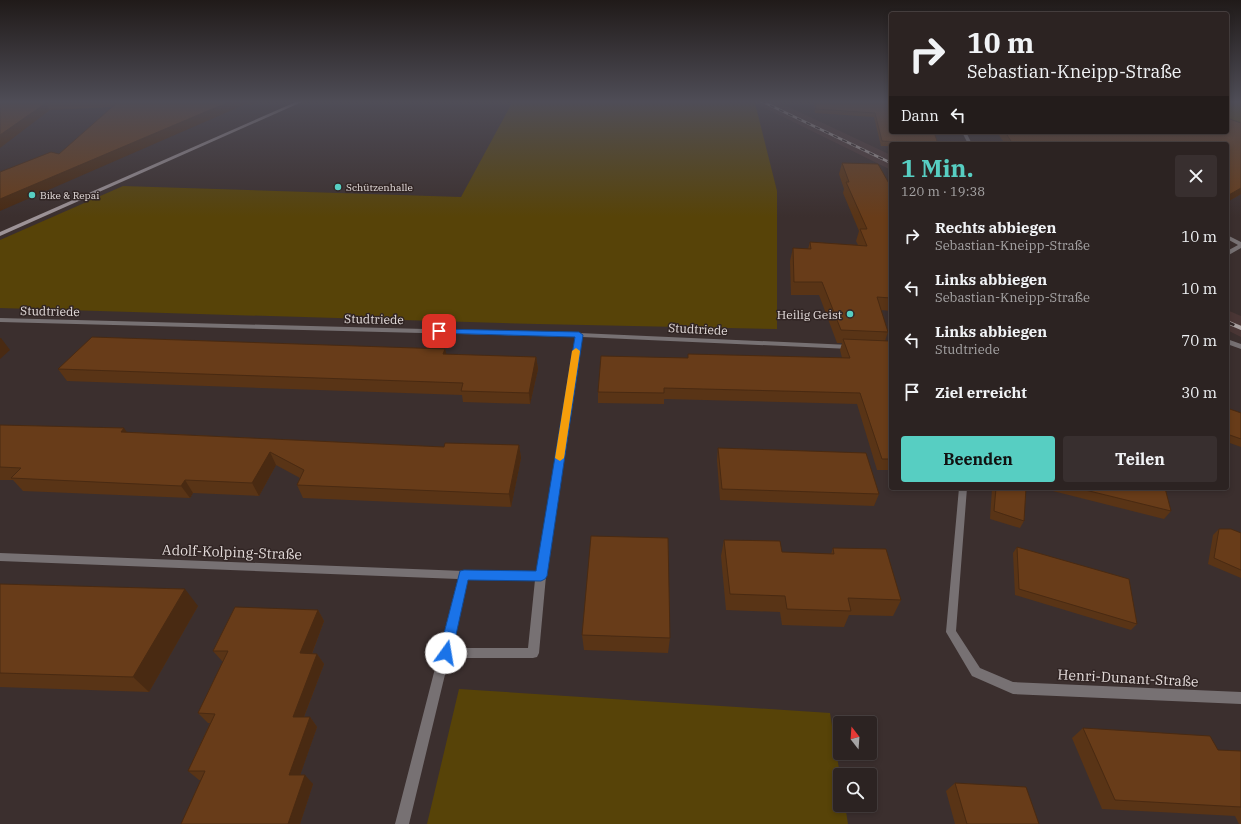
<!DOCTYPE html>
<html lang="de">
<head>
<meta charset="utf-8">
<style>
  :root { --surface:#2c2322; --page:#382f2f; --text:#f1f3f6; --muted:#a6a4a5; --line:#484040; --accent:#57cec2 }
  body { margin:0; font-family:"IBM Plex Serif",serif; background:var(--page); color:var(--text); height:100vh; display:flex; flex-direction:column; font-size:15px; white-space:nowrap }
  * { box-sizing:border-box; margin:0 }
  p { font-size:13px; color:var(--muted) }
  .icon { flex:none; width:22px; height:22px; fill:none; stroke:currentColor; stroke-width:2; stroke-linecap:round; stroke-linejoin:round }
  .map { position:relative; flex:1; overflow:hidden }
  .panel { position:absolute; left:889px; top:142px; width:340px; height:348px; display:flex; flex-direction:column; background:var(--surface); border-radius:4px; box-shadow:0 2px 6px #0003,0 0 0 1px var(--line) }
  .panel>* { flex:none }
  .guide { position:absolute; left:889px; top:12px; width:340px; height:122px; border-radius:4px; box-shadow:0 2px 6px #0003,0 0 0 1px var(--line); background:#2c2322; color:var(--text); overflow:hidden }
  .needle { width:26px; rotate:343deg }
  .buttons { position:absolute; left:833px; top:716px; display:grid; gap:8px }
  .buttons a { display:grid; place-items:center; width:44px; height:44px; border-radius:4px; background:var(--surface); box-shadow:0 2px 6px #0003,0 0 0 1px var(--line); font-size:20px }
  .pin { position:absolute; display:grid; place-items:center; width:34px; height:34px; color:#fff; margin:-17px; border-radius:8px; box-shadow:0 2px 6px #0006 }
  .me { position:absolute; width:44px; margin:-22px; rotate:13deg; stroke-linejoin:round; filter:drop-shadow(0 0 3px #0008) }
  .turn { display:flex; align-items:center; gap:14px; height:84px; padding:0 12px; font-size:18px }
  .turn .icon { width:52px; height:52px; stroke-width:2.5 }
  .turn b { display:block; font-size:28px; line-height:34px }
  .then { display:flex; align-items:center; height:38px; padding:0 12px; background:#0003; gap:8px; font-size:15px }
  .round { display:grid; place-items:center; flex:none; width:42px; height:42px; border-radius:4px; background:var(--page) }
  .head { display:flex; align-items:center; justify-content:space-between; height:68px; padding:0 12px }
  h1 { font-size:24px; font-weight:700; line-height:30px; color:var(--accent) }
  .cta { display:flex; gap:8px; margin-top:auto; padding:8px 12px }
  .cta a { flex:1; height:46px; border-radius:4px; background:var(--accent); color:#111; font-size:16px; font-weight:700; line-height:46px; text-align:center }
  .cta a+a { background:var(--page); color:var(--text) }
  ul { padding:0; list-style:none }
  li { display:flex; align-items:center; gap:12px; height:52px; padding:0 12px }
  li div { flex:1 }
  li b { display:block; font-size:15px }
  li em { font-style:normal }
  .map>svg:first-child { display:block }
</style>
</head>
<body>
<div class="map">
<svg width="1241" height="824" viewBox="0 0 1241 824">
  <rect width="100%" height="100%" fill="#3b2f2e"/>
  <g fill="#4a3635">
    <polygon points="751,101 776,101 891,155 891,170"/>
    <polygon points="1227,310 1241,316 1241,337 1227,330"/>
  </g>
  <g fill="#574308">
    <polygon points="513,101 653,101 755,103 777,191 777,329 537,324 0,308 0,240 123,186 461,197"/>
    <polygon points="1227,101 1241,101 1241,125 1227,124"/>
    <polygon points="459,689 830,713 840,775 840,805 845,805 848,824 427,824"/>
  </g>
  <g fill="none" stroke-linecap="round" stroke-linejoin="round">
    <g fill="#777173" fill-rule="evenodd">
      <polygon points="962,132 966,132 972,144 968,144"/>
      <polygon points="1227,235 1241,242 1241,248 1227,256 1227,251 1238,245 1227,239"/>
      <path d="M0,318L579,333L850,345L854,347L850,349L582,337L546,576L539,653L537,657L533,658H449L409,824H395L458,579L0,561V553L464,571L537,572L575,337L0,322ZM468,579L535,580L528,648H451Z"/>
      <polygon points="1227,339 1241,344 1241,349 1227,344"/>
      <polygon points="959,488 967,488 956,631 980,668 1013,682 1241,692 1241,704 1013,694 972,676 946,632"/>
    </g>
    <polygon fill="#9d9397" fill-rule="evenodd" points="298,101 304,101 0,236 0,232"/>
    <g stroke="#a89f9e" stroke-width="2.5">
      <polyline id="rail-far1" points="761,101 891,163"/>
    </g>
    <g stroke="#a89f9e" stroke-width="4">
      <polyline id="rail" points="1227,322 1241,328"/>
    </g>
    <use href="#rail-far1" stroke="#312524" stroke-width="1.5" stroke-dasharray="5" stroke-linecap="butt"/>
    <use href="#rail" stroke="#312524" stroke-width="2.5" stroke-dasharray="8" stroke-linecap="butt"/>
  </g>
  <g fill="#593416">
    <polygon points="0,101 260,101 252,105 246,104 59,154 112,107 50,110"/>
    <polygon points="814,101 891,101 938,144 891,144 891,146 881,146 874,117 815,113"/>
    <polygon points="1241,123 1241,194 1227,202 1227,144 1005,144 997,132 1227,132"/>
    <polygon points="842,163 891,187 891,311 881,310 888,332 885,341 891,348 891,470 877,470 857,404 664,399 664,404 598,403 598,392 688,358 688,354 842,358 840,350 842,343 837,343 819,295 791,295 790,261 793,248 808,249 810,242 858,245 856,241 859,231 843,193 844,189 839,174"/>
    <polygon points="445,349 446,354 536,357 538,369 530,404 463,402 462,395 67,381 58,369"/>
    <polygon points="1227,408 1241,413 1241,447 1227,442"/>
    <polygon points="0,425 128,432 444,447 519,445 521,458 511,507 303,498 297,485 300,478 276,465 259,496 193,493 190,498 23,491 13,480 0,480"/>
    <polygon points="718,448 879,494 874,506 720,500 717,460"/>
    <polygon points="992,488 1026,488 1024,521 1020,528 990,519"/>
    <polygon points="1041,488 1165,488 1171,511 1164,519"/>
    <polygon points="1219,529 1241,533 1241,578 1208,564 1213,535"/>
    <polygon points="724,540 782,552 831,554 833,548 901,600 893,616 849,615 844,627 782,625 780,612 726,610 721,556"/>
    <polygon points="1017,547 1137,624 1131,630 1015,595 1013,553"/>
    <polygon points="0,584 198,606 149,692 0,687"/>
    <polygon points="318,610 324,621 312,654 317,654 324,664 304,717 310,717 317,727 300,775 313,784 300,824 181,824 201,780 199,780 188,771 210,723 208,723 198,713 223,661 222,661 213,651"/>
    <polygon points="582,635 670,638 668,653 584,650"/>
    <polygon points="1083,728 1218,750 1241,751 1241,824 1239,824 1235,816 1102,809 1072,738"/>
    <polygon points="955,783 1039,824 955,824 946,791"/>
  </g>
  <g fill="#492a12">
    <polygon points="231,101 245,101 246,104 0,211 0,199"/>
    <polygon points="250,101 260,101 252,105"/>
    <polygon points="46,103 50,110 0,148 0,135"/>
    <polygon points="1241,188 1241,194 1227,202 1227,196"/>
    <polygon points="0,338 1,338 10,350 0,359"/>
    <polygon points="445,349 448,360 443,354"/>
    <polygon points="536,357 538,369 530,404 529,393"/>
    <polygon points="124,428 133,441 121,432"/>
    <polygon points="519,445 521,458 511,507 509,494"/>
    <polygon points="270,452 276,465 259,496 252,483"/>
    <polygon points="185,480 193,493 190,498 181,486"/>
    <polygon points="185,589 198,606 149,692 133,677"/>
    <polygon points="318,610 324,621 308,664 300,653"/>
    <polygon points="317,654 324,664 300,727 293,717"/>
    <polygon points="310,717 317,727 297,784 289,775"/>
    <polygon points="305,775 313,784 300,824 288,824"/>
  </g>
  <g fill="#683c19" stroke="#492a12">
    <polygon points="0,101 67,101 46,103 0,135"/>
    <polygon points="119,101 231,101 0,199 0,172 51,152 59,154"/>
    <polygon points="815,101 891,101 891,132 934,132 938,144 924,144 882,141 875,113 816,109"/>
    <polygon points="1227,118 1241,123 1241,188 1227,196 1227,144 1013,144 1005,132 1227,132"/>
    <polygon points="842,163 878,164 891,187 891,298 877,297 888,332 841,330 822,282 794,282 793,248 811,249 810,242 867,246 860,229 867,229 846,182 849,182"/>
    <polygon points="92,337 445,349 443,354 536,357 529,393 461,391 463,383 58,369"/>
    <polygon points="843,339 889,341 891,348 891,459 882,459 860,393 664,388 664,393 598,392 601,356 688,358 688,354 850,358"/>
    <polygon points="1227,408 1241,413 1241,439 1227,434"/>
    <polygon points="0,425 124,428 121,432 444,447 445,443 519,445 509,494 297,485 304,470 270,452 252,483 185,480 181,486 11,478 21,468 0,467"/>
    <polygon points="718,448 866,453 879,494 722,489"/>
    <polygon points="996,488 1026,488 1024,521 994,511"/>
    <polygon points="1077,488 1165,488 1171,511"/>
    <polygon points="1219,529 1231,529 1241,533 1241,570 1214,558"/>
    <polygon points="591,536 668,538 670,638 582,635"/>
    <polygon points="724,540 780,541 782,552 834,554 833,548 886,549 901,600 848,598 851,611 787,609 785,596 730,594"/>
    <polygon points="1017,547 1129,579 1137,624 1019,589"/>
    <polygon points="0,584 185,589 133,677 0,673"/>
    <polygon points="235,607 318,610 300,653 317,654 293,717 310,717 289,775 305,775 288,824 181,824 205,771 188,771 215,714 198,713 228,651 213,651"/>
    <polygon points="1083,728 1210,736 1218,750 1241,751 1241,807 1115,800"/>
    <polygon points="955,783 1026,787 1039,824 967,824"/>
  </g>
  <linearGradient id="sky" x2="0" y2="1"><stop stop-color="#201a19"/><stop offset="0.47" stop-color="#4f4d57"/><stop offset="1" stop-color="#4f4d57" stop-opacity="0"/></linearGradient>
  <rect width="1241" height="217" fill="url(#sky)"/>
  <polygon fill="#1a73e8" stroke="#114b97" points="439,329 579,332 583,335 547,576 545,579 541,581 468,580 452,653 450,657 446,659 441,657 439,653 460,571 464,570 536,571 575,337 436,333 435,331"/>
  <polygon fill="#f59e0b" points="576,348 580,351 564,458 560,461 555,458 572,351"/>
  <g fill="#57cec2" stroke="#312524" stroke-width="1.5">
    <circle cx="338" cy="187" r="4"/>
    <circle cx="32" cy="195" r="4"/>
    <circle cx="850" cy="314" r="4"/>
  </g>
  <g text-anchor="middle" dominant-baseline="central" stroke-width="3" stroke-linejoin="round" paint-order="stroke">
    <g font-size="10" fill="#e3dbda" stroke="#312524" text-anchor="start">
      <text x="346" y="187">Schützenhalle</text>
      <text x="40" y="195">Bike &amp; Repai</text>
    </g>
    <g font-size="12" fill="#e3dbda" stroke="#312524">
      <text transform="translate(50 311) rotate(1)">Studtriede</text>
      <text transform="translate(374 319) rotate(1)">Studtriede</text>
      <text transform="translate(698 329) rotate(3)">Studtriede</text>
    </g>
    <g font-size="12" fill="#e3dbda" stroke="#312524" text-anchor="end">
      <text x="842" y="314">Heilig Geist</text>
    </g>
    <g font-size="14" fill="#e3dbda" stroke="#312524">
      <text transform="translate(232 552) rotate(2)">Adolf-Kolping-Straße</text>
      <text transform="translate(1128 678) rotate(3)">Henri-Dunant-Straße</text>
    </g>
  </g>
</svg>
<div class="buttons">
<a><svg class="needle" viewBox="-14 -14 28 28"><path d="M0-13l5 13h-10z" fill="#e53935"/><path d="M0 13l5-13h-10z" fill="#a6a4a5"/></svg></a>
<a><svg class="icon" aria-label="search" viewBox="0 0 24 24"><circle cx="10" cy="10" r="6"/><path d="M15 15l6 6"/></svg></a>
</div>
<div class="pin" style="left:439px;top:331px;background:#d93025"><svg class="icon" aria-label="arrive" viewBox="0 0 24 24"><path d="M6 21V4h12l-3 4 3 4H6"/></svg></div>
<svg class="me" style="left:446px;top:653px" viewBox="-20 -20 40 40"><circle r="19" fill="#fff"/><path d="M0-13L10 11 0 6-10 11z" fill="#1a73e8"/></svg>
<div class="guide">
<div class="turn"><svg class="icon" aria-label="right" viewBox="0 0 24 24"><path d="M7 20v-9h11M14 6l5 5-5 5"/></svg><div><b>10 m</b>Sebastian-Kneipp-Straße</div></div>
<div class="then">Dann<svg class="icon" aria-label="left" viewBox="0 0 24 24"><path d="M17 20v-9H6M10 6l-5 5 5 5"/></svg></div>
</div>
<section class="panel">
<div class="head"><div><h1>1 Min.</h1><p>120 m · 19:38</p></div><a class="round"><svg class="icon" aria-label="close" viewBox="0 0 24 24"><path d="M6 6l12 12M18 6L6 18"/></svg></a></div>
<ul>
<li><svg class="icon" aria-label="right" viewBox="0 0 24 24"><path d="M7 20v-9h11M14 6l5 5-5 5"/></svg><div><b>Rechts abbiegen</b><p>Sebastian-Kneipp-Straße</p></div><em>10 m</em></li>
<li><svg class="icon" aria-label="left" viewBox="0 0 24 24"><path d="M17 20v-9H6M10 6l-5 5 5 5"/></svg><div><b>Links abbiegen</b><p>Sebastian-Kneipp-Straße</p></div><em>10 m</em></li>
<li><svg class="icon" aria-label="left" viewBox="0 0 24 24"><path d="M17 20v-9H6M10 6l-5 5 5 5"/></svg><div><b>Links abbiegen</b><p>Studtriede</p></div><em>70 m</em></li>
<li><svg class="icon" aria-label="arrive" viewBox="0 0 24 24"><path d="M6 21V4h12l-3 4 3 4H6"/></svg><div><b>Ziel erreicht</b></div><em>30 m</em></li>
</ul>
<div class="cta"><a>Beenden</a><a>Teilen</a></div>
</section>
</div>
</body>
</html>
